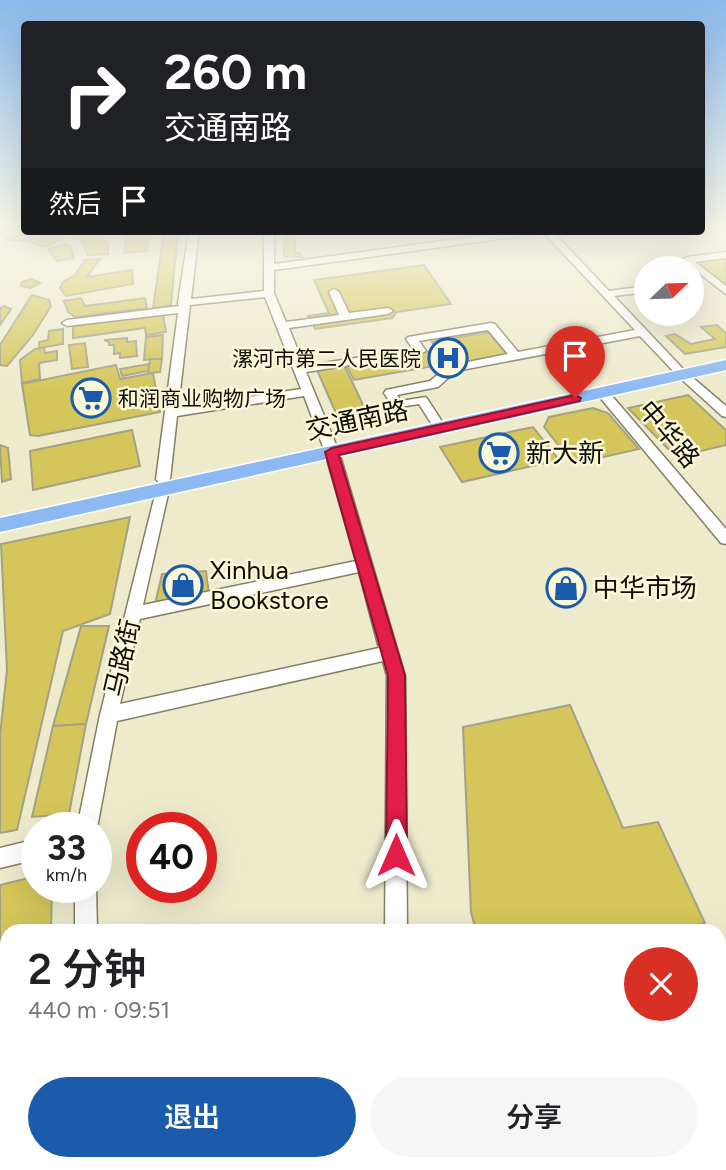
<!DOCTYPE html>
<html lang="zh">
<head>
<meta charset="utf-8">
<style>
  :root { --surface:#fff; --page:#f6f6f6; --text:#202124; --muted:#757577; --accent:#1b5bac }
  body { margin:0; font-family:Figtree,"Noto Sans SC",sans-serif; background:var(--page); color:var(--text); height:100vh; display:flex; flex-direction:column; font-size:26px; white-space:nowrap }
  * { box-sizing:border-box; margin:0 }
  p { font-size:23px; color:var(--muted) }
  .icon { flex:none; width:38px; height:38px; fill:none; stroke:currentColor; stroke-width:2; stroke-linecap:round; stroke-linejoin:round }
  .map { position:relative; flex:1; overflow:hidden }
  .sheet { position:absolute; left:0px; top:924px; width:726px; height:247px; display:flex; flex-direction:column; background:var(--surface); border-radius:21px 21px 0 0; box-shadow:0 7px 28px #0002 }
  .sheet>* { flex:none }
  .banner { position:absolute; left:21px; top:21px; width:684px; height:214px; border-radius:7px; box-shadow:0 7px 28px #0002; background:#202124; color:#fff; overflow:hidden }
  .needle { width:46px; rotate:67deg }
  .buttons { position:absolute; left:634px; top:256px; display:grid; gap:14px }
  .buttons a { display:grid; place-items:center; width:70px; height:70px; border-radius:50%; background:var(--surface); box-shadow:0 7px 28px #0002; font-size:35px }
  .speed { position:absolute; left:21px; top:812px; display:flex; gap:14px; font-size:35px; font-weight:700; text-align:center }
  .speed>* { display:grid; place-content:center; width:91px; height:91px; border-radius:50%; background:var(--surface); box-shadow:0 7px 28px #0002; line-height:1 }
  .speed small { font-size:18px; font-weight:400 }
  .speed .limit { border:10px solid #d22; background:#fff; color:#111 }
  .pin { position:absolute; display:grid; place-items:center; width:60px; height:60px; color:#fff; margin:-72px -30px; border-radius:50% 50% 50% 0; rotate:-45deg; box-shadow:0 0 7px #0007 }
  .pin .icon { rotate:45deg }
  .me { position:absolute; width:77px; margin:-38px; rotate:0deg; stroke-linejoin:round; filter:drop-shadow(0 0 5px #0008) }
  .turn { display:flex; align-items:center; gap:24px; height:147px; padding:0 28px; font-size:32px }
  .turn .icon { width:91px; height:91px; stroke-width:2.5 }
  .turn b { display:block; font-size:49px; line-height:60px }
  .then { display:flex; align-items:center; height:66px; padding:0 28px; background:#0003; gap:14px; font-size:26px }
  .round { display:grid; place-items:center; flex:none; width:74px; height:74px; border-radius:37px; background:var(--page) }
  .overview { display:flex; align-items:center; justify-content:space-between; height:119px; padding:0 28px }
  h1 { font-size:42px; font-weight:600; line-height:52px }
  .action { display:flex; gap:14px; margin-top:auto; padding:14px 28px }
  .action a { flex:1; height:80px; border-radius:42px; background:var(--accent); color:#fff; font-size:28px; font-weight:600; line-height:80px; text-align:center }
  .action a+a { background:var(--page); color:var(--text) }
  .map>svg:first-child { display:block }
</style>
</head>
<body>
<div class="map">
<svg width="726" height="1170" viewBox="0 0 726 1170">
  <rect width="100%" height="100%" fill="#eeebcd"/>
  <g fill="#d4c65a" stroke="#a4a185" stroke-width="2">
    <polygon points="6,228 24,229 33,231 24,241 7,240 0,232 1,229"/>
    <polygon points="41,231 53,234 64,239 45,247 26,241"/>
    <polygon points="74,231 98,231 108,244 108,254 87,255 85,246 70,233"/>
    <polygon points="128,231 149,231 147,251 124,253"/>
    <polygon points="164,231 178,231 171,305 153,309"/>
    <polygon points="284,231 295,231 295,253 300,253 302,257 284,256"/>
    <polygon points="65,244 70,246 74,258 57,261 48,249"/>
    <polygon points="726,257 726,285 695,262"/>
    <polygon points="100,259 87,277 132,270 133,284 66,296 60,288 63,282 75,275 85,260"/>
    <polygon points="424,265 451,304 397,312 392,318 315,329 308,316 329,313 314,280"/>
    <polygon points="31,279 40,283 31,288 21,286 22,282"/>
    <polygon points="32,295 49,300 51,306 33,335 7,366 0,365 0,345"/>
    <polygon points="81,298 85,306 145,298 147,308 75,317 68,312 64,301"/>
    <polygon points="4,306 11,309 0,325 0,308"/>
    <polygon points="163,314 166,332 146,335 145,328 73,338 73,326"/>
    <polygon points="717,325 726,333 726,347 685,354 666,336 675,334 691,344 715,339 701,327"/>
    <polygon points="63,329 63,344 39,348 39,342 48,340 49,331"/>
    <polygon points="488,332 507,354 448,365 432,342"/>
    <polygon points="163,335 162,359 144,360 146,337"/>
    <polygon points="127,338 127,342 136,341 137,356 120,358 120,353 114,354 114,345 109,345 109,342 104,340"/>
    <polygon points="85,343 88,367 72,369 69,345"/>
    <polygon points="44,348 45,353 57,351 57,360 39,363 40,379 22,383 20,360 35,349"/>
    <polygon points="436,350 445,364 354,380 346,365"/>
    <polygon points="150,359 162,359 160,372 148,373"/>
    <polygon points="149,364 148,371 122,376 120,369"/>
    <polygon points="116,365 120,379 153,373 160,412 38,436 30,435 22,384"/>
    <polygon points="344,365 367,413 338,418 317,370"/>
    <polygon points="688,395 726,430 726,445 676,457 628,408"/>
    <polygon points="593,408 608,413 639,449 573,464 544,427 549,417"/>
    <polygon points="533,427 559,460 462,482 440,447"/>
    <polygon points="132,430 140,466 33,490 30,451"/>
    <polygon points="0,445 8,448 11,479 2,482"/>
    <polygon points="130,517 110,614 63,631 17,830 0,833 0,735 7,670 1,544"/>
    <polygon points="206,571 209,595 164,605 156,600 162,574"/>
    <polygon points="81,626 109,626 86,724 53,726"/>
    <polygon points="570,705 623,828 658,822 705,923 672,931 476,931 471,912 463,727"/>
    <polygon points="86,724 69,814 32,817 53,726"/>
    <polygon points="37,876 37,887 52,887 51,931 7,931 7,948 0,950 0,885"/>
    <polygon points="7,977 7,1067 0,1069 0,979"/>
    <polygon points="527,1164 597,1164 599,1170 529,1170"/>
    <polygon points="631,1164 705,1164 707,1170 633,1170"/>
  </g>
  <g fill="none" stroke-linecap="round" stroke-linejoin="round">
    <g stroke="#837f65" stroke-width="3">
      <g id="minor">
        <path d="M189,231H199L191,299L264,291V231H274V264L516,231H541L536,234L274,270V293L286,322L339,315L329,292L334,289L339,292L349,313L388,308L393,311L388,314L289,328L304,366L413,349L406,339L408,337L491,323L495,324L518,352L635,330L542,231H552L609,291L646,286V292L614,296L686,372L726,406V417L722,416L678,376L640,336L456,371L438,387L397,395L401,401L426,397L441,420L435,424L431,423L419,404L394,408L384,393L386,390L430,381L448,366L508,354L488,330L419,341L426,351L420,354L306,372L339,452L405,676L407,931H385L387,676L383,661L117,721L97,828L96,830V828H77L100,715L157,487L162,485L169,490L143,605L356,561L325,452L304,396L177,416L170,479L168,482H158L156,479L178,313L67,326L62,323L67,320L179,306L178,303ZM265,297L301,389L178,408L190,305ZM359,572L379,648L120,704L140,619Z"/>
        <polygon points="726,252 726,258 695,262 726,286 726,294 682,260 687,257"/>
        <polygon points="602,388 606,389 726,529 726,544 721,543 598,395 598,389"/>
        <polygon points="37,839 37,859 0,868 0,848"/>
        <polygon points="96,886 97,931 75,931 75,887"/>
        <polygon points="7,955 7,977 0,979 0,957"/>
        <polygon points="7,1078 7,1104 0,1106 0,1080"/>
        <rect x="75" y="1164" width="26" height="6"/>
        <polygon points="419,1164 445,1164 446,1170 420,1170"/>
      </g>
    </g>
    <g stroke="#fff" stroke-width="3">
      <polygon id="major" points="726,360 726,370 0,532 0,518"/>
    </g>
    <use href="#minor" fill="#fff" fill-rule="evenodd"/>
    <use href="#major" fill="#8db9f2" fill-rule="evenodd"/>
  </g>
  <linearGradient id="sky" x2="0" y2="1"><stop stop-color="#8ab9ec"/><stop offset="0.58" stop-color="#f7f6e8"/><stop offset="1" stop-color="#f7f6e8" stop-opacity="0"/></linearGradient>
  <rect width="726" height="391" fill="url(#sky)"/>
  <polygon fill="#e11d48" stroke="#92132f" stroke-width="2" points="575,395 581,398 580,401 339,455 405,676 407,855 404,862 396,865 389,862 386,855 388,676 325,452 332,448"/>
  <defs>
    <g id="hospital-ring" transform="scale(2.0125)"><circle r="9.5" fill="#fbf8da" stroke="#1b5bac" stroke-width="1.5"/><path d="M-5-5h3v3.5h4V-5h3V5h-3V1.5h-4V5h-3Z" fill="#1b5bac"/></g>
    <g id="supermarket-ring" transform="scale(2.0125)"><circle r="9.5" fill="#fbf8da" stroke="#1b5bac" stroke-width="1.5"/><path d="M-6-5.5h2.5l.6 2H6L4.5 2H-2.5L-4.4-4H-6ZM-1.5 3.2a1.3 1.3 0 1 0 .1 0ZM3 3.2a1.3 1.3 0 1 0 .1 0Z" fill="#1b5bac"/></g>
    <g id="shop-ring" transform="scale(2.0125)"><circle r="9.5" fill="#fbf8da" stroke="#1b5bac" stroke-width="1.5"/><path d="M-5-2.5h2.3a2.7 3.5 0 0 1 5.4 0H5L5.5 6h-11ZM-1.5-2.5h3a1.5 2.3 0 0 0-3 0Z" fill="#1b5bac"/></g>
  </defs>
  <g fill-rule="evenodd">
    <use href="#hospital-ring" x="448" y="358"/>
    <use href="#supermarket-ring" x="91" y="398"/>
    <use href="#supermarket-ring" x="499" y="453"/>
    <use href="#shop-ring" x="183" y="585"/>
    <use href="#shop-ring" x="566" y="588"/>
  </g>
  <g text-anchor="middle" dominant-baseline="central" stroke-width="5" stroke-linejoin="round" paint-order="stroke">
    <g font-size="21" fill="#100f05" stroke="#fbf8da" text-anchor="end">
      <text x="421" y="358">漯河市第二人民医院</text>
      <text x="118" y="398" text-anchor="start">和润商业购物广场</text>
    </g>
    <g font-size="26" fill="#100f05" stroke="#fbf8da">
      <text transform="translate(357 420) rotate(-12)">交通南路</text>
      <text transform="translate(669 434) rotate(50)">中华路</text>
      <text transform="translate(122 658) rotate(-77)">马路街</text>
    </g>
    <g font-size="26" fill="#100f05" stroke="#fbf8da" text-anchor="start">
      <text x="526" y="453">新大新</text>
      <text x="210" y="570">Xinhua<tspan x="210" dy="30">Bookstore</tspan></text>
      <text x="593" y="588">中华市场</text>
    </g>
  </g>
</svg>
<div class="buttons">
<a><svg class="needle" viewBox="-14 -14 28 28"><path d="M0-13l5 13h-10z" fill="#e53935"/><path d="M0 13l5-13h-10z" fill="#757577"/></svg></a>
</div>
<div class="speed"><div>33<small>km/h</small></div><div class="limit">40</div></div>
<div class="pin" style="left:575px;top:398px;background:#d93025"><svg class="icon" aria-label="arrive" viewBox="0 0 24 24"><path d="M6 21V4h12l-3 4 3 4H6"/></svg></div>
<svg class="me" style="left:396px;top:855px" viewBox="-20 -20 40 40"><path d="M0-17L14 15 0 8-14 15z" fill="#e11d48" stroke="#fff" stroke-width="4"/></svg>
<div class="banner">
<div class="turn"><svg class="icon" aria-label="right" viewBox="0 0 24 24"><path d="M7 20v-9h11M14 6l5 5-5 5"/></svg><div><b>260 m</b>交通南路</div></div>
<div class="then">然后<svg class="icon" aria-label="arrive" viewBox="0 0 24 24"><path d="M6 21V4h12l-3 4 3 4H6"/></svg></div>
</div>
<section class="sheet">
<div class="overview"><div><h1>2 分钟</h1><p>440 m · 09:51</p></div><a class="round" style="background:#d93025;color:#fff"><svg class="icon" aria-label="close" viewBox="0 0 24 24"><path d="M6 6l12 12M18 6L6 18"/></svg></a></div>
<div class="action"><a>退出</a><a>分享</a></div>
</section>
</div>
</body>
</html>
